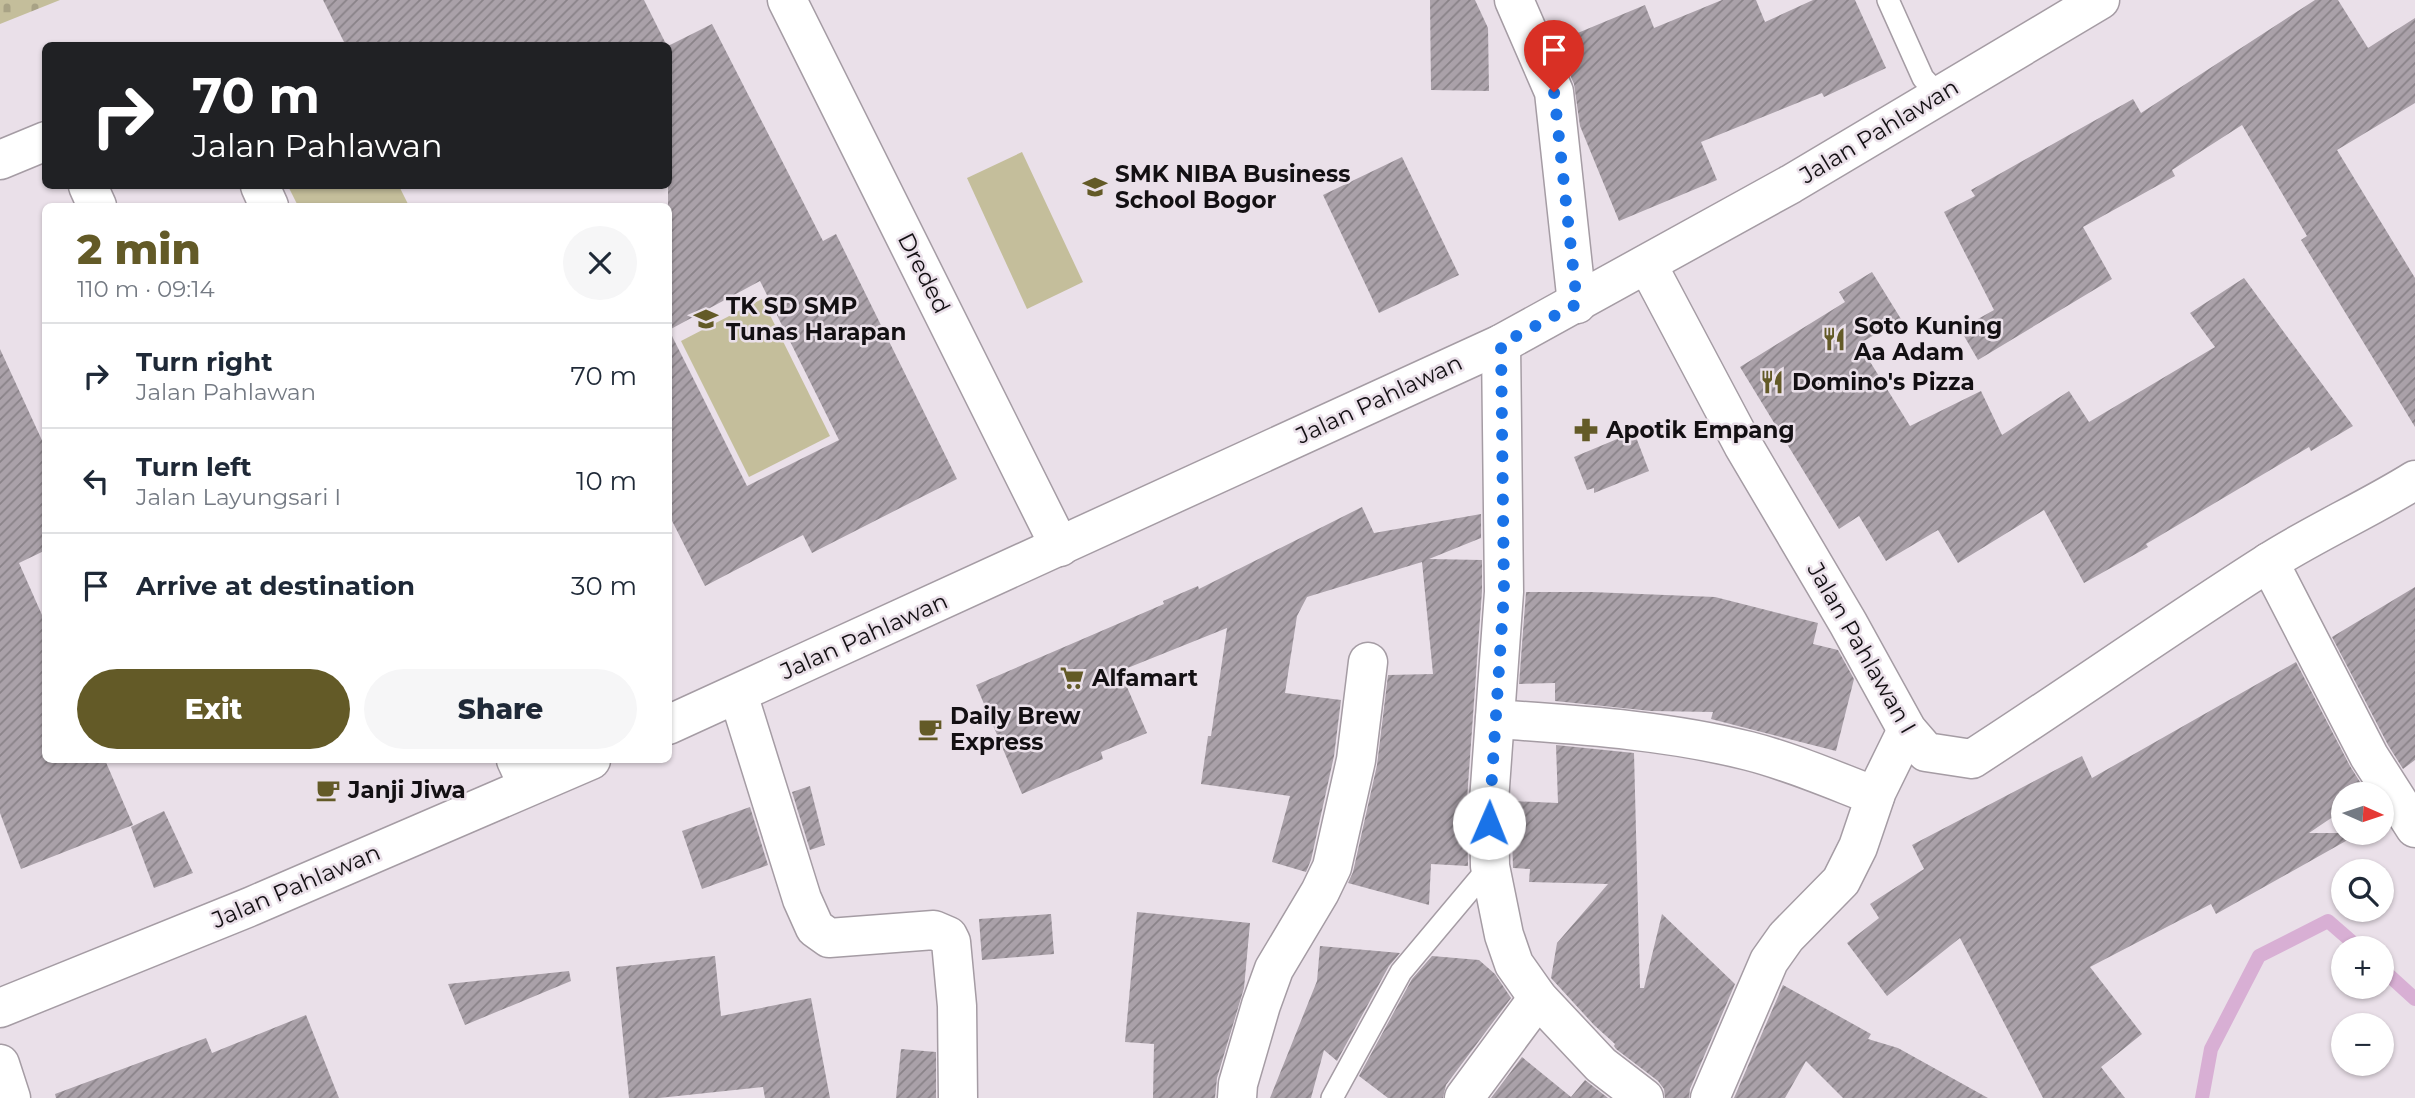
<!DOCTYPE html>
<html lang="en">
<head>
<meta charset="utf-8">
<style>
  :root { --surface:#fff; --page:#f6f6f7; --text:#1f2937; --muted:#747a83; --line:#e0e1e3; --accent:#635a27 }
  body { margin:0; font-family:Montserrat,sans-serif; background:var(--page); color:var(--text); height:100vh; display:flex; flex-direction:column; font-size:26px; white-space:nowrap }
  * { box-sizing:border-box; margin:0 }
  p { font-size:23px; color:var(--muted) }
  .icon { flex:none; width:38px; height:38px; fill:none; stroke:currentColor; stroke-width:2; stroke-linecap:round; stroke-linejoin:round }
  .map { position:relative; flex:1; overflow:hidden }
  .sheet { position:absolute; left:42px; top:203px; width:630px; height:560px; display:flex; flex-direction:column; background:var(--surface); border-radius:10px; box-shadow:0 2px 5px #0004 }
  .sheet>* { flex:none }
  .guide { position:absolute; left:42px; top:42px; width:630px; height:147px; border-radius:10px; box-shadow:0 2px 5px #0004; background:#202124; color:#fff; overflow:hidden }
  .needle { width:46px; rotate:93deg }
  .fabs { position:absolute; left:2331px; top:782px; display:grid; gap:14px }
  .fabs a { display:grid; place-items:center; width:63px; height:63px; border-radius:50%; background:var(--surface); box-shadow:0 2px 5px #0004; font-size:35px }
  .pin { position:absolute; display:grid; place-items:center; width:60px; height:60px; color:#fff; margin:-72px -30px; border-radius:50% 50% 50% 0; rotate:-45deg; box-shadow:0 0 7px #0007 }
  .pin .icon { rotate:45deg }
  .me { position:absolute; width:77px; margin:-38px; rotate:1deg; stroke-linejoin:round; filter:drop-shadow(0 0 5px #0008) }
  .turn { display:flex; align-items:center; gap:24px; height:147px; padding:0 35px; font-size:32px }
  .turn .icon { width:91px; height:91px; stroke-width:2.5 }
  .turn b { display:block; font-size:49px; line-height:60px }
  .round { display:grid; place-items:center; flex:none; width:74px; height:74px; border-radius:37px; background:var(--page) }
  .summary { display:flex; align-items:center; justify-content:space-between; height:119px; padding:0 35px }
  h1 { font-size:42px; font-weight:800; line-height:52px; color:var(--accent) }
  .cta { display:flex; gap:14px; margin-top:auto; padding:14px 35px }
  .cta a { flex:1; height:80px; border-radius:42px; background:var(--accent); color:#fff; font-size:28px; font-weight:800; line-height:80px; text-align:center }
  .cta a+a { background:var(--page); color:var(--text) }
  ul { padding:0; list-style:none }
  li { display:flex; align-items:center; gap:21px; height:105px; padding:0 35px; border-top:2px solid var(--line) }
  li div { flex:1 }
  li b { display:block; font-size:26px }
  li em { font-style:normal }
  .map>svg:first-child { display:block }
</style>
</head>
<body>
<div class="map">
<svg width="2415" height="1098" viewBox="0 0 2415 1098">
  <defs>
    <pattern id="cemetery-stones" width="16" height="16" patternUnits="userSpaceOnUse" patternTransform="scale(1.75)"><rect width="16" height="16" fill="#c4be9b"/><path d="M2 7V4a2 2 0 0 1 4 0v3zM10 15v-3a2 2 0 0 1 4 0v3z" fill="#a8a285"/></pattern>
    <pattern id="building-hatch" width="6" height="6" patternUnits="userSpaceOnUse" patternTransform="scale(1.75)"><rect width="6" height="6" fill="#aaa1a9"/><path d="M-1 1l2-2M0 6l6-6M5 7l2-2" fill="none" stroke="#898288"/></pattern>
  </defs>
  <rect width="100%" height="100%" fill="#eae0e9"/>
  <polygon fill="url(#cemetery-stones)" points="0,0 60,0 0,24"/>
  <g fill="#c4be9b">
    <polygon points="1022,152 1083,282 1027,309 967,178"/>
    <polygon points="288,186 399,186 409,206 298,206"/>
    <polygon points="762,299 830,436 749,477 681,341"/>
  </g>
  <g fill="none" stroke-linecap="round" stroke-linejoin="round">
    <g stroke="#d8afd4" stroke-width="14">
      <polyline points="2382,969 2415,999"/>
      <polyline points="2202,1098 2211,1049 2259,956 2328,921 2359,948"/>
    </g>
  </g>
  <g fill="url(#building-hatch)" fill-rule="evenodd">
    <polygon points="323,0 644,0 667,46 346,46"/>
    <polygon points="1430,0 1475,0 1488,28 1489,91 1431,90"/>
    <polygon points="1722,0 1756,0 1765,22 1813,0 1855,0 1886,68 1824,97 1822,93 1701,142 1717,180 1619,221 1580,126 1574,84 1556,42 1645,5 1654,28"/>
    <polygon points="2315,0 2338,0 2368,48 2415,18 2415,103 2337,150 2415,278 2415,427 2301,240 2307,236 2242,125 2172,170 2175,176 2083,227 2112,279 1978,360 1960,329 1994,310 1944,212 1975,196 1971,190 2133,99 2141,113"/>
    <path d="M712,24L823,241L836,234L957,479L812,553L803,535L705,586L668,513V46ZM760,281L839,440L747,486L669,330Z"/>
    <polygon points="1402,157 1459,275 1379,313 1323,195"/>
    <polygon points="1872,272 1901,319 1859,344 1910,426 1981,391 2002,435 2069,391 2089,422 2215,347 2190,313 2244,278 2353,426 2311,451 2309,447 2146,544 2148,547 2084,583 2044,510 1958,563 1938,530 1886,561 1859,516 1839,529 1740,367 1845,302 1839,292"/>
    <polygon points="0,349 46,449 46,550 19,563 46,624 46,760 105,760 133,825 21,869 0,813"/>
    <polygon points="1634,432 1649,471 1594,493 1594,488 1587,490 1574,457"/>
    <polygon points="1362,507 1374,533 1481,514 1481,538 1429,559 1482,560 1482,591 1467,799 1468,866 1431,864 1429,905 1348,883 1353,872 1377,765 1388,675 1433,674 1422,562 1307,597 1297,616 1285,693 1341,700 1334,756 1311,860 1306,872 1272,862 1290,796 1201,784 1208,736 1211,736 1227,628 1120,671 1147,733 1101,752 1103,759 1022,794 976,685 1164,604 1163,601 1198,586 1199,589"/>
    <polygon points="2415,587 2415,760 2403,769 2388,745 2332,637"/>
    <polygon points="1526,592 1591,592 1715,597 1818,623 1813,644 1838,650 1854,679 1836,751 1711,719 1713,712 1651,711 1555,701 1555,683 1519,684"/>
    <polygon points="2296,662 2350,766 2367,793 2343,794 2343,810 2309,833 2360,833 2216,914 2211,904 2090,967 2142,1034 2101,1067 2125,1098 2043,1098 1960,938 1887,996 1847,943 1879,918 1870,904 1924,869 1912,845 2082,756 2092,778"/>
    <polygon points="1556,745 1634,753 1640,988 1644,988 1662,914 1735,984 1690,1089 1689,1098 1665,1098 1664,1089 1658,1081 1616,1049 1614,1046 1615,1044 1594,1025 1551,978 1557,943 1608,884 1529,882 1530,869 1513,868 1511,801 1558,803"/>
    <polygon points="810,786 825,845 810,850 792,792"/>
    <polygon points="750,807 768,865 702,889 682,831"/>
    <polygon points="164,811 193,873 154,888 131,827"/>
    <polygon points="1137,912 1250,923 1244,988 1217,1078 1215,1098 1153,1098 1154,1044 1125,1042"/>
    <polygon points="1051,914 1054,954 982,960 979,919"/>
    <polygon points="1320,946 1400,953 1389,966 1337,1061 1324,1050 1311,1098 1270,1098 1317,981"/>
    <polygon points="715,956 721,1016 811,998 830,1098 765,1098 763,1087 659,1098 629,1098 616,967"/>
    <polygon points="1432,956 1479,960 1495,974 1511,998 1446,1085 1443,1098 1388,1098 1359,1076 1412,979"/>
    <polygon points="569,971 571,981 465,1025 448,984"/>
    <polygon points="1783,985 1871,1034 1868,1039 1898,1048 1988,1098 1843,1098 1806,1061 1785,1098 1734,1098"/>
    <polygon points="306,1015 339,1098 56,1098 55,1094 206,1038 212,1053"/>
    <polygon points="901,1049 936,1052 936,1098 896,1098"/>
    <polygon points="1522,1057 1571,1097 1585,1080 1608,1098 1491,1098"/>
  </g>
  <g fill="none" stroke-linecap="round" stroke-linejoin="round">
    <g stroke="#a59ca4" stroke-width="24">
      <g id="service">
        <polyline points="1888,0 1923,78 1939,95"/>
        <polyline points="1332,1098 1401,972 1490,866"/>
      </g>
    </g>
    <g stroke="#a59ca4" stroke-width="41">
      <g id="minor">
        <polyline points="1514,0 1554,92 1577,304"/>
        <polyline points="0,160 46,141"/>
        <polyline points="88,186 97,206"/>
        <polyline points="260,186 269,206"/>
        <path d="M1647,264L1743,445L1848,623L1907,730L1926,752L1972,759C2071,695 2167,627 2266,564C2314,533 2367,510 2415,480"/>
        <polyline points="1501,344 1504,592 1489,801 1490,866 1504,935 1514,964 1538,998 1601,1065 1644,1098"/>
        <polyline points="2269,562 2369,756 2415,828"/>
        <polyline points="738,694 802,899 815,928 829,938 934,930 948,936 951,942 957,1006 958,1098"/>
        <path d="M1495,719C1580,725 1666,730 1749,751C1792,762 1833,780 1875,796"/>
        <polyline points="516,760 528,786"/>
        <polyline points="0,1064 11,1098"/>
        <polyline points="1237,1098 1238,1084 1261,1005 1274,969 1320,892 1332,867 1356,760 1368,662"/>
        <polyline points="1464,1098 1538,998"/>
        <polyline points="1710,1098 1769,961 1786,937 1841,881 1858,847 1877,791 1907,730"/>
      </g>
    </g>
    <g stroke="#a59ca4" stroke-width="41">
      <polyline id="tertiary" points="787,0 1060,547"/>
    </g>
    <g stroke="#a59ca4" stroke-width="41">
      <g id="primary">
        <polyline points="668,725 1501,344 1791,184 2100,0"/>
        <polyline points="0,1008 252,906 591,760"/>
      </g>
    </g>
    <use href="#service" stroke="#fff" stroke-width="21"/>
    <use href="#minor" stroke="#fff" stroke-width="38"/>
    <use href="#tertiary" stroke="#fff" stroke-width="38"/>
    <use href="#primary" stroke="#fff" stroke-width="38"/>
  </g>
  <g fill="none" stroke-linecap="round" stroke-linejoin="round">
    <polyline stroke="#1a73e8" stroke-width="12" stroke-dasharray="0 21.6" points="1489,823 1504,592 1501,344 1577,304 1554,92"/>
  </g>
  <defs>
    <g id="school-bare" transform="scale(1.89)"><path d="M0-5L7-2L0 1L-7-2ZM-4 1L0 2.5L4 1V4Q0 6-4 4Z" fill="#635a27" stroke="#eae0e9" stroke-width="2.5" paint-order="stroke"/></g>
    <g id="restaurant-bare" transform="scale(1.89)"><path d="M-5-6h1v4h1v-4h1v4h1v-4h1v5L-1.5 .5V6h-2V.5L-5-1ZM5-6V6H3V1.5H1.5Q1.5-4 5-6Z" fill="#635a27" stroke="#eae0e9" stroke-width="2.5" paint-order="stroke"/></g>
    <g id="pharmacy-bare" transform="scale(1.89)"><path d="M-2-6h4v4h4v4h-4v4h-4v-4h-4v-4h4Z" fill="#635a27" stroke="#eae0e9" stroke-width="2.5" paint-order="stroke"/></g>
    <g id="supermarket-bare" transform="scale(1.89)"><path d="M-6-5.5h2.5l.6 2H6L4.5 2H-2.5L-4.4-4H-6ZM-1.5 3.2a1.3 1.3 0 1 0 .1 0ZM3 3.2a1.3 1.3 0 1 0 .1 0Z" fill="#635a27" stroke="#eae0e9" stroke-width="2.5" paint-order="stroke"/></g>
    <g id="cafe-bare" transform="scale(1.89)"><path d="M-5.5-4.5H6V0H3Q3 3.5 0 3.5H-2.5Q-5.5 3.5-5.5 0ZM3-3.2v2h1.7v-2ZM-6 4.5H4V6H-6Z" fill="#635a27" stroke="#eae0e9" stroke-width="2.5" paint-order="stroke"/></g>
  </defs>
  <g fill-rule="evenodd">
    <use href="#school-bare" x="1095" y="187"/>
    <use href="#school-bare" x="706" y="319"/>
    <use href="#restaurant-bare" x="1834" y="339"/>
    <use href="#restaurant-bare" x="1772" y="382"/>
    <use href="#pharmacy-bare" x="1586" y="430"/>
    <use href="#supermarket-bare" x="1072" y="678"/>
    <use href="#cafe-bare" x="930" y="729"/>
    <use href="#cafe-bare" x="328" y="790"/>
  </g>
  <g text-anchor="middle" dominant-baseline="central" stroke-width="5" stroke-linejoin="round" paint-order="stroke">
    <g font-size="23" fill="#131013" stroke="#eae0e9">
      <text transform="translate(1879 131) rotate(-31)">Jalan Pahlawan</text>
      <text transform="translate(924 273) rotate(63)">Dreded</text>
      <text transform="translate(1379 399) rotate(-25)">Jalan Pahlawan</text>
      <text transform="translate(864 636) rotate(-24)">Jalan Pahlawan</text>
      <text transform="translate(1862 648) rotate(60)">Jalan Pahlawan I</text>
      <text transform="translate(296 886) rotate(-23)">Jalan Pahlawan</text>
    </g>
    <g font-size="23" font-weight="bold" fill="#131013" stroke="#eae0e9" text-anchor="start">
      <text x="1115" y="174">SMK NIBA Business<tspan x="1115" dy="26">School Bogor</tspan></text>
      <text x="726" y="306">TK SD SMP<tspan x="726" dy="26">Tunas Harapan</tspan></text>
      <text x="1854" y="326">Soto Kuning<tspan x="1854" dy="26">Aa Adam</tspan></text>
      <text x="1792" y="382">Domino's Pizza</text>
      <text x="1606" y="430">Apotik Empang</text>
      <text x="1092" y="678">Alfamart</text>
      <text x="950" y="716">Daily Brew<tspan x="950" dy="26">Express</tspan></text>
      <text x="348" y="790">Janji Jiwa</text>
    </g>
  </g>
</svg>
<div class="fabs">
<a><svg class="needle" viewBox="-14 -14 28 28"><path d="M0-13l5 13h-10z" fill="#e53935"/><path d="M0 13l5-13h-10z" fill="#747a83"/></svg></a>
<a><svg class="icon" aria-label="search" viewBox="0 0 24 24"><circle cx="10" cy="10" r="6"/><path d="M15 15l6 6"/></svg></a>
<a>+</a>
<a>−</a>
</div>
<div class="pin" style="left:1554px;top:92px;background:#d93025"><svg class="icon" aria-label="arrive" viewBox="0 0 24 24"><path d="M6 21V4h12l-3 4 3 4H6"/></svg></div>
<svg class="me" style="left:1489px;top:823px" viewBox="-20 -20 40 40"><circle r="19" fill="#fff"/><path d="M0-13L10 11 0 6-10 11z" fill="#1a73e8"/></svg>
<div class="guide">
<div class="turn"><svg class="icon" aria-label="right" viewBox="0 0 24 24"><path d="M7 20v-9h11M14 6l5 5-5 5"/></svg><div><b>70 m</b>Jalan Pahlawan</div></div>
</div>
<section class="sheet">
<div class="summary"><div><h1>2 min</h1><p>110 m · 09:14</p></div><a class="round"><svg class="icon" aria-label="close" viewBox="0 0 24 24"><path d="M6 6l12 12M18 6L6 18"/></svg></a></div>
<ul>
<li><svg class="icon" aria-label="right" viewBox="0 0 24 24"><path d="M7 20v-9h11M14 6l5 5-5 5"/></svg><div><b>Turn right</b><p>Jalan Pahlawan</p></div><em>70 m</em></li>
<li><svg class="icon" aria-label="left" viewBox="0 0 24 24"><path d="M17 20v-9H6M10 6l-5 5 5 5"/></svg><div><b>Turn left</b><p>Jalan Layungsari I</p></div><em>10 m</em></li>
<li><svg class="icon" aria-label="arrive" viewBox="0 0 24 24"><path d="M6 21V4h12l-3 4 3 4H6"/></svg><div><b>Arrive at destination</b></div><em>30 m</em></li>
</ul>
<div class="cta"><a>Exit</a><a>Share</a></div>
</section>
</div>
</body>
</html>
